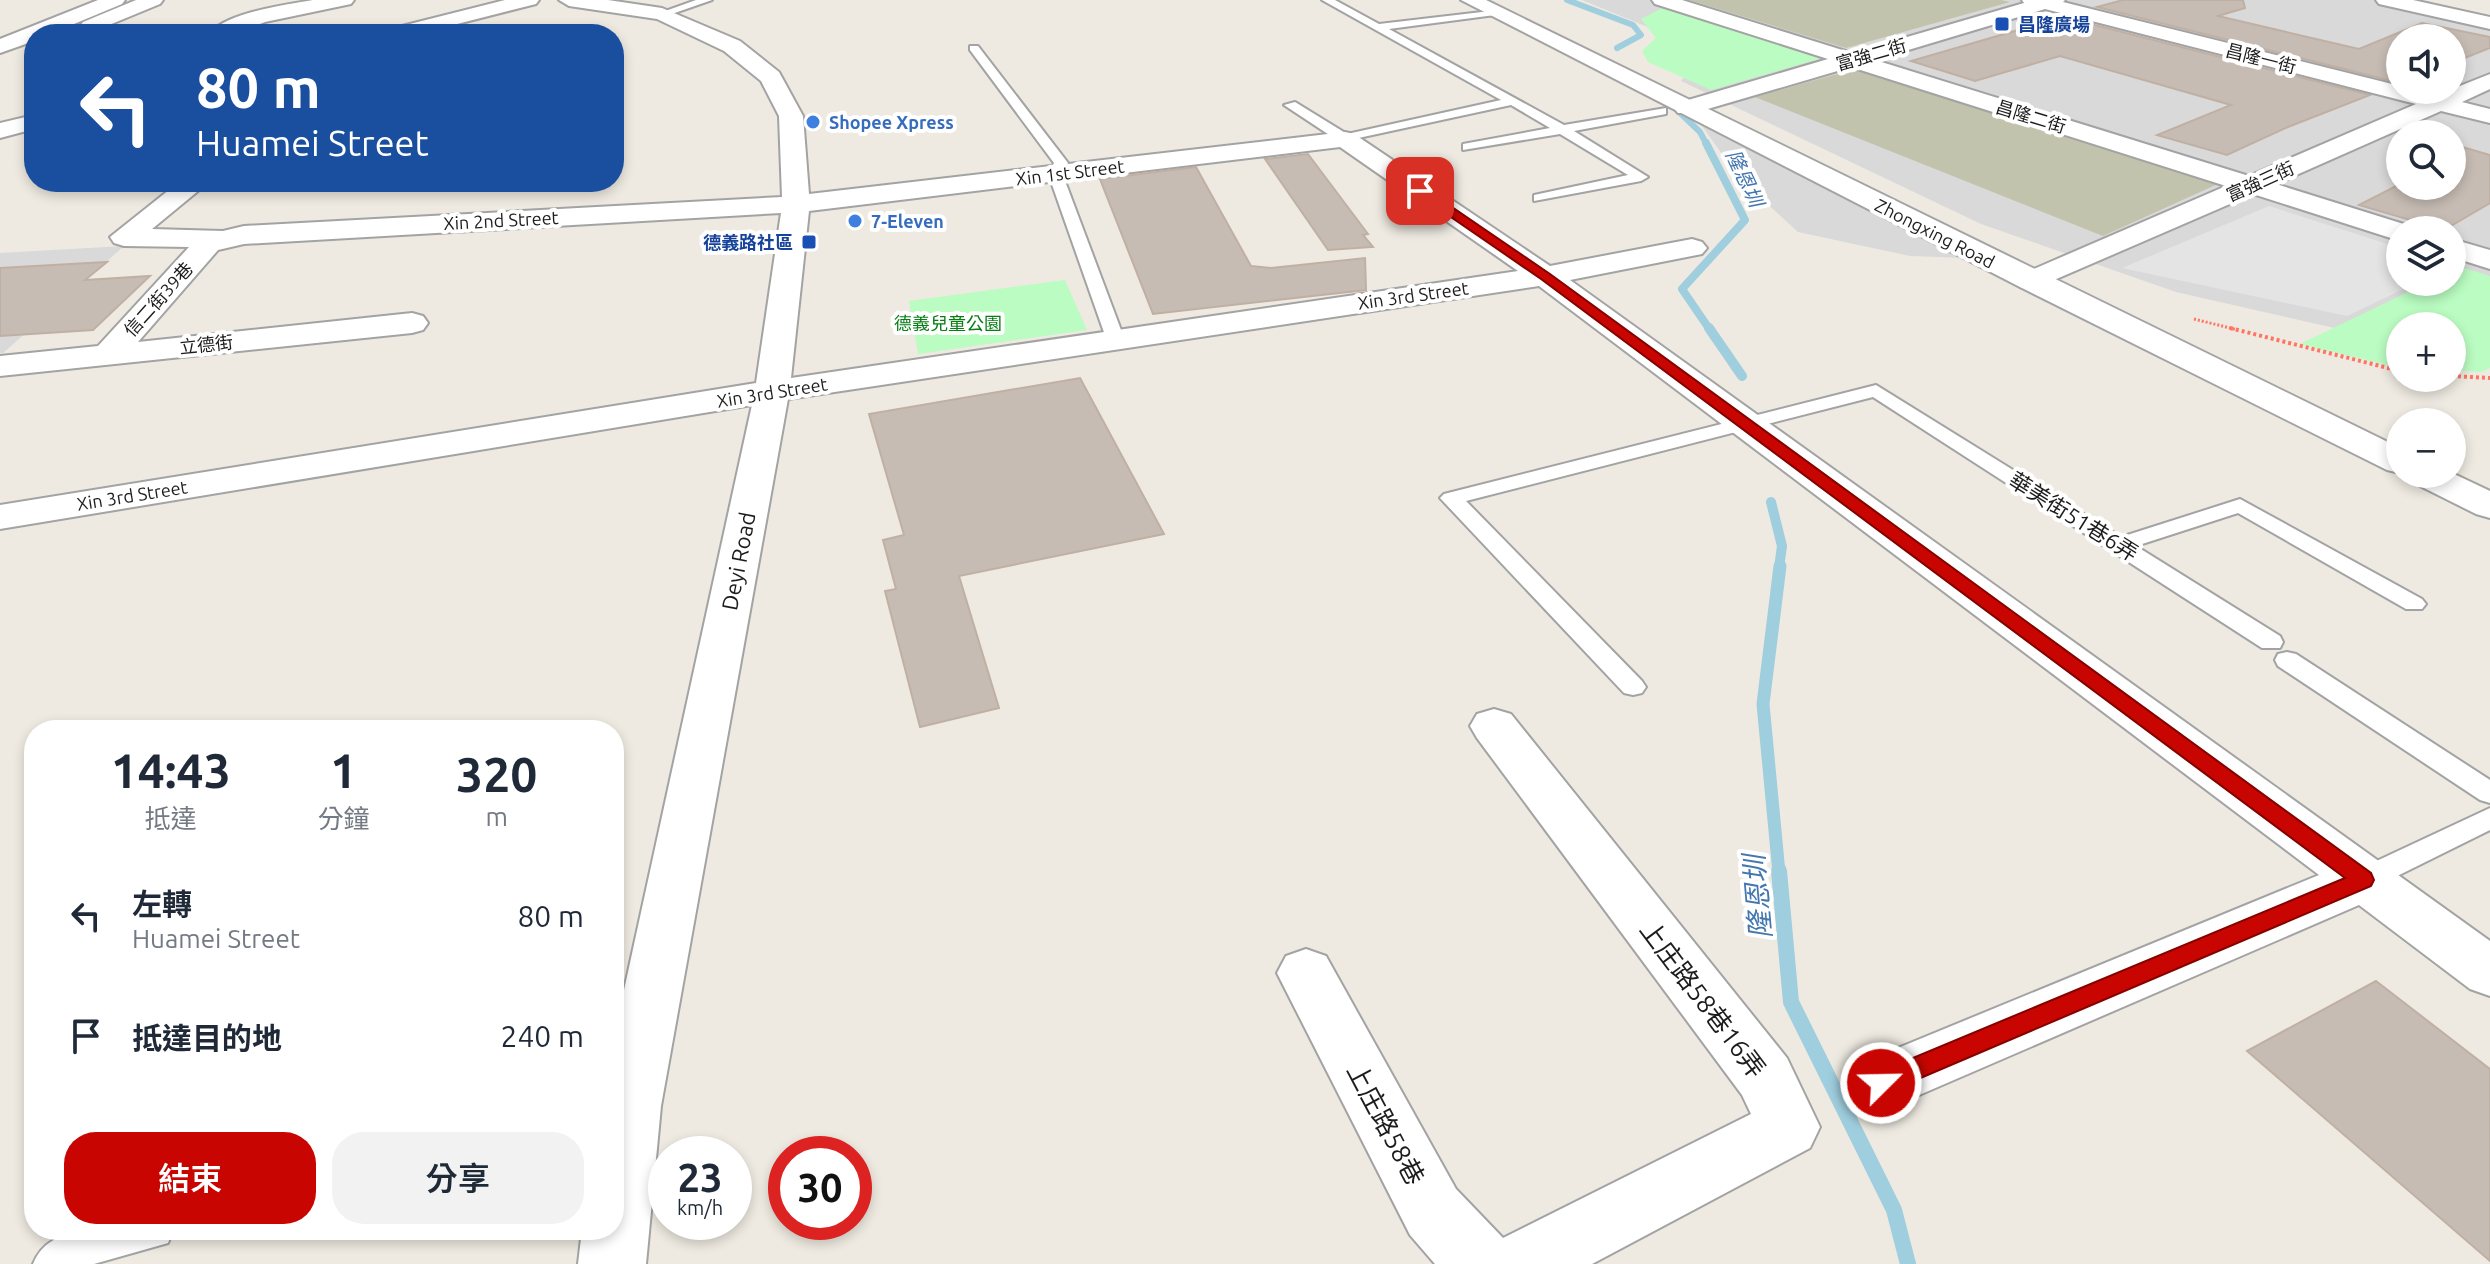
<!DOCTYPE html>
<html lang="zh-TW">
<head>
<meta charset="utf-8">
<style>
  :root { --surface:#fff; --page:#f2f2f3; --text:#1f2937; --muted:#747a83; --accent:#c80500 }
  body { margin:0; font-family:Ubuntu,"Noto Sans TC",sans-serif; background:var(--page); color:var(--text); height:100vh; display:flex; flex-direction:column; font-size:30px; white-space:nowrap }
  * { box-sizing:border-box; margin:0 }
  p { font-size:26px; color:var(--muted) }
  .icon { flex:none; width:44px; height:44px; fill:none; stroke:currentColor; stroke-width:2; stroke-linecap:round; stroke-linejoin:round }
  .map { position:relative; flex:1; overflow:hidden }
  .sheet { position:absolute; left:24px; top:720px; width:600px; height:520px; display:flex; flex-direction:column; background:var(--surface); border-radius:32px; box-shadow:0 4px 12px #0003 }
  .sheet>* { flex:none }
  .hud { position:absolute; left:24px; top:24px; width:600px; height:168px; border-radius:32px; box-shadow:0 4px 12px #0003; background:#1a4fa0; color:#fff; overflow:hidden }
  .tools { position:absolute; left:2386px; top:24px; display:grid; gap:16px }
  .tools a { display:grid; place-items:center; width:80px; height:80px; border-radius:50%; background:var(--surface); box-shadow:0 4px 12px #0003; font-size:40px }
  .speed { position:absolute; left:648px; top:1136px; display:flex; gap:16px; font-size:40px; font-weight:700; text-align:center }
  .speed>* { display:grid; place-content:center; width:104px; height:104px; border-radius:50%; background:var(--surface); box-shadow:0 4px 12px #0003; line-height:1 }
  .speed small { font-size:20px; font-weight:400 }
  .speed .limit { border:12px solid #d22; background:#fff; color:#111 }
  .pin { position:absolute; display:grid; place-items:center; width:68px; height:68px; color:#fff; margin:-34px; border-radius:16px; box-shadow:0 4px 12px #0006 }
  .me { position:absolute; width:88px; margin:-44px; rotate:67deg; stroke-linejoin:round; filter:drop-shadow(0 0 6px #0008) }
  .turn { display:flex; align-items:center; gap:28px; height:168px; padding:0 40px; font-size:36px }
  .turn .icon { width:104px; height:104px; stroke-width:2.5 }
  .turn b { display:block; font-size:56px; line-height:68px }
  .eta { display:flex; justify-content:space-evenly; align-items:center; height:136px; text-align:center }
  .eta b { font-size:48px; font-weight:600; line-height:56px }
  .primary-button { display:flex; gap:16px; margin-top:auto; padding:16px 40px }
  .primary-button a { flex:1; height:92px; border-radius:32px; background:var(--accent); color:#fff; font-size:32px; font-weight:600; line-height:92px; text-align:center }
  .primary-button a+a { background:var(--page); color:var(--text) }
  ul { padding:0; list-style:none }
  li { display:flex; align-items:center; gap:24px; height:120px; padding:0 40px }
  li div { flex:1 }
  li b { display:block; font-size:30px }
  li em { font-style:normal }
  .map>svg:first-child { display:block }
</style>
</head>
<body>
<div class="map">
<svg width="2490" height="1264" viewBox="0 0 2490 1264">
  <rect width="100%" height="100%" fill="#eeeae1"/>
  <g fill="#dad9d9" fill-rule="evenodd">
    <path d="M1582,0H2410L2490,16V309L2452,326H2400V343L2176,292L1981,224L1681,81L1706,51ZM2400,38H2452V90H2400ZM2400,134H2452V186H2400ZM2400,230H2452V282H2400Z"/>
    <polygon points="1702,126 1965,258 1910,256 1798,232 1739,178"/>
    <polygon points="124,246 3,353 0,353 0,253"/>
  </g>
  <g fill="#c2c3ac">
    <polygon points="1689,0 2001,0 2010,2 1846,48"/>
    <polygon points="1859,68 2220,183 2103,236 1755,97"/>
  </g>
  <g fill="#bafcc1">
    <polygon points="1664,7 1822,58 1711,90 1648,62 1642,51 1656,38 1641,19"/>
    <polygon points="2461,267 2490,276 2490,368 2481,372 2452,370 2452,326 2400,326 2400,368 2300,344 2429,282 2452,282 2452,271"/>
    <polygon points="1065,280 1087,330 918,354 909,301"/>
  </g>
  <polygon fill="#e4e4e4" points="2269,206 2400,248 2400,282 2418,282 2347,316 2122,268"/>
  <g fill="none" stroke-linecap="round" stroke-linejoin="round">
    <g stroke="#9fcede" stroke-width="6">
      <polyline points="1567,0 1633,25 1641,35 1617,48"/>
      <polyline points="1677,110 1700,132 1707,145"/>
    </g>
    <polyline stroke="#9fcede" stroke-width="8" points="1706,143 1745,220 1682,289 1710,330"/>
    <g stroke="#9fcede" stroke-width="10">
      <polyline points="1709,328 1742,376"/>
      <polyline points="1771,502 1782,546 1779,568"/>
    </g>
    <polyline stroke="#9fcede" stroke-width="13" points="1779,873 1763,704 1780,566"/>
    <polyline stroke="#9fcede" stroke-width="16" points="1779,871 1791,1002 1894,1210 1908,1264"/>
  </g>
  <g fill="#c6bcb4" stroke="#c0b0a3" stroke-width="2">
    <polygon points="2123,0 2243,0 2245,8 2218,16 2359,49 2422,23 2490,37 2490,48 2452,63 2452,38 2400,38 2400,83 2097,7"/>
    <polygon points="2063,17 2370,95 2288,127 2227,155 2157,135 2231,105 2060,56 1975,81 1911,61"/>
    <polygon points="2452,144 2490,155 2490,203 2444,230 2359,205 2400,184 2452,186"/>
    <polygon points="1308,154 1368,234 1363,235 1373,247 1328,250 1265,159"/>
    <polygon points="1196,167 1251,266 1271,268 1365,258 1366,290 1153,314 1100,179"/>
    <polygon points="107,262 85,280 150,276 93,330 0,336 0,268"/>
    <polygon points="1080,378 1164,534 959,576 999,708 920,727 885,591 896,589 883,540 904,535 869,414"/>
    <polygon points="2376,981 2490,1069 2490,1261 2247,1051"/>
  </g>
  <g fill="none" stroke-linecap="round" stroke-linejoin="round">
    <g stroke="#a3a3a3" stroke-width="4">
      <g id="service">
        <polygon points="696,0 712,0 666,16 657,14"/>
        <polygon points="1322,0 1335,0 1379,24 1499,10 1500,12 1495,15 1389,29 1564,125 1666,108 1666,114 1574,131 1648,177 1641,181 1534,201 1534,195 1628,175 1560,134 1463,150 1463,144 1550,128 1511,105 1340,142 1284,105 1295,102 1347,134 1501,100"/>
        <polygon points="970,46 978,46 1068,163 1062,173 1124,338 1121,342 1109,342 1106,338 1048,173 1054,163 970,50"/>
        <polygon points="1876,385 2121,537 2240,499 2422,599 2426,604 2422,609 2406,609 2238,513 2136,546 2280,636 2283,642 2280,648 2262,648 1873,397 1466,501 1642,681 1646,687 1642,693 1633,695 1624,693 1440,498 1444,494"/>
        <polygon points="2287,652 2296,654 2490,780 2490,803 2480,800 2278,666 2275,660 2278,654"/>
        <polygon points="2490,808 2490,830 2373,888 2363,891 2353,888 2348,880 2353,872"/>
        <path d="M84,1230H173L168,1243L94,1264H33C43,1240 60,1236 84,1230Z"/>
      </g>
    </g>
    <g stroke="#a3a3a3" stroke-width="4">
      <g id="minor">
        <path d="M313,0H354L351,4L265,22L233,34H209C226,12 286,5 313,0Z"/>
        <polygon points="505,0 539,0 536,4 418,34 383,34 386,30"/>
        <path d="M559,0H608L662,8L740,41L779,72L803,116L809,194L1345,132L1354,134L1550,266L1692,239L1702,242L1707,248L1702,254L1570,280L2490,941V996L2470,989L2359,905L1903,1102L1881,1111L1859,1102L1850,1083L1859,1064L2319,875L1539,286L788,399L661,1106L646,1264H578L582,1230H614V1036L752,405L0,529V505L756,383L781,213L244,244L218,250L138,342L412,313L423,316L428,323L423,330L412,333L0,376V356L98,346L189,247L124,246L114,243L110,237L179,182H209L152,229L223,231L244,226L782,197L779,116L761,81L724,51L657,19L569,6ZM1340,147L1518,271L791,378L809,211Z"/>
        <path d="M1652,0H1682L1852,53L2024,3L2022,0H2065L2063,2L2400,86V90L2437,95L2490,74V89L2462,102L2490,109V123L2441,111L2276,184L2410,226L2413,230H2400V241L2253,194L2031,290L2020,287L2016,281L2020,275L2226,186L1851,67L1694,113H1678L1674,108L1678,103L1828,59L1655,4ZM2045,9L2416,104L2249,176L1875,60Z"/>
        <polygon points="2376,0 2413,0 2490,17 2490,29 2379,4"/>
        <polygon points="34,115 34,129 0,138 0,123"/>
        <polygon points="2452,239 2490,250 2490,269 2452,257"/>
        <polygon points="1494,709 1511,714 1787,1058 1820,1127 1810,1148 1592,1264 1435,1264 1410,1235 1277,973 1286,956 1306,949 1326,956 1456,1189 1503,1238 1751,1114 1742,1095 1477,738 1470,726 1477,714"/>
      </g>
    </g>
    <g stroke="#a3a3a3" stroke-width="4">
      <g id="tertiary">
        <polygon points="98,0 125,0 122,4 50,34 34,34 34,41 0,53 0,39"/>
        <polygon points="136,0 163,0 160,4 97,30 83,30 80,26 83,22"/>
        <polygon points="1461,0 1486,0 2400,448 2400,473 2387,470 2020,287"/>
        <polygon points="2452,473 2490,491 2490,518 2476,514 2412,482 2406,474"/>
      </g>
    </g>
    <polyline stroke="#ff7561" stroke-width="3" stroke-dasharray="2 2" stroke-linecap="butt" points="2194,319 2238,330"/>
    <g stroke="#ff7561" stroke-width="4" stroke-dasharray="3 3" stroke-linecap="butt">
      <polyline points="2230,328 2400,371"/>
      <polyline points="2452,376 2490,378"/>
    </g>
    <use href="#service" fill="#fff" fill-rule="evenodd"/>
    <use href="#minor" fill="#fff" fill-rule="evenodd"/>
    <use href="#tertiary" fill="#fff" fill-rule="evenodd"/>
  </g>
  <polygon fill="#c80500" stroke="#820300" stroke-width="2" points="1416,188 1424,188 1550,274 2371,873 2374,880 2371,886 1890,1091 1881,1094 1872,1091 1868,1083 1872,1075 2345,878 1541,279 1416,193"/>
  <g fill="#1a4fb4" stroke="#fff" stroke-width="3">
    <rect x="1994" y="16" width="16" height="16" rx="4"/>
    <rect x="801" y="234" width="16" height="16" rx="4"/>
  </g>
  <g fill="#3f7fe0" stroke="#fff" stroke-width="3">
    <circle cx="813" cy="122" r="8"/>
    <circle cx="855" cy="221" r="8"/>
  </g>
  <g text-anchor="middle" dominant-baseline="central" stroke-width="8" stroke-linejoin="round" paint-order="stroke">
    <g font-size="18" font-weight="bold" fill="#164399" stroke="#fff" text-anchor="start">
      <text x="2018" y="24">昌隆廣場</text>
      <text x="793" y="242" text-anchor="end">德義路社區</text>
    </g>
    <g font-size="18" fill="#1c1c1c" stroke="#fff">
      <text transform="translate(1871 54) rotate(-16)">富強二街</text>
      <text transform="translate(2261 58) rotate(14)">昌隆一街</text>
      <text transform="translate(2031 116) rotate(17)">昌隆二街</text>
      <text transform="translate(1070 172) rotate(-7)">Xin 1st Street</text>
      <text transform="translate(2260 181) rotate(-24)">富強三街</text>
      <text transform="translate(501 220) rotate(-3)">Xin 2nd Street</text>
      <text transform="translate(1935 233) rotate(27)">Zhongxing Road</text>
      <text transform="translate(1413 295) rotate(-8)">Xin 3rd Street</text>
      <text transform="translate(158 299) rotate(-48)">信二街39巷</text>
      <text transform="translate(206 344) rotate(-6)">立德街</text>
      <text transform="translate(772 392) rotate(-9)">Xin 3rd Street</text>
      <text transform="translate(132 495) rotate(-9)">Xin 3rd Street</text>
    </g>
    <g font-size="18" font-weight="bold" fill="#366cbe" stroke="#fff" text-anchor="start">
      <text x="829" y="122">Shopee Xpress</text>
      <text x="871" y="221">7-Eleven</text>
    </g>
    <g font-size="18" fill="#067e13" stroke="#fff">
      <text x="948" y="323">德義兒童公園</text>
    </g>
    <g font-size="20" font-style="italic" fill="#4577af" stroke="#fff">
      <text transform="translate(1745 178) rotate(65)">隆恩圳</text>
    </g>
    <g font-size="22" fill="#1c1c1c" stroke="#fff">
      <text transform="translate(2074 516) rotate(32)">華美街51巷6弄</text>
      <text transform="translate(738 561) rotate(-79)">Deyi Road</text>
    </g>
    <g font-size="26" fill="#1c1c1c" stroke="#fff">
      <text transform="translate(1703 999) rotate(53)">上庄路58巷16弄</text>
      <text transform="translate(1386 1124) rotate(62)">上庄路58巷</text>
    </g>
    <g font-size="28" font-style="italic" fill="#4577af" stroke="#fff">
      <text transform="translate(1757 897) rotate(-95)">隆恩圳</text>
    </g>
  </g>
</svg>
<div class="tools">
<a><svg class="icon" aria-label="sound" viewBox="0 0 24 24"><path d="M4 9h4l5-4v14l-5-4H4zM17 9q2 3 0 6"/></svg></a>
<a><svg class="icon" aria-label="search" viewBox="0 0 24 24"><circle cx="10" cy="10" r="6"/><path d="M15 15l6 6"/></svg></a>
<a><svg class="icon" aria-label="layers" viewBox="0 0 24 24"><path d="M12 4l9 5-9 5-9-5zM3 14l9 5 9-5"/></svg></a>
<a>+</a>
<a>−</a>
</div>
<div class="speed"><div>23<small>km/h</small></div><div class="limit">30</div></div>
<div class="pin" style="left:1420px;top:191px;background:#d93025"><svg class="icon" aria-label="arrive" viewBox="0 0 24 24"><path d="M6 21V4h12l-3 4 3 4H6"/></svg></div>
<svg class="me" style="left:1881px;top:1083px" viewBox="-20 -20 40 40"><circle r="17" fill="#c80500" stroke="#fff" stroke-width="3"/><path d="M0-11L8 9 0 5-8 9z" fill="#fff"/></svg>
<div class="hud">
<div class="turn"><svg class="icon" aria-label="left" viewBox="0 0 24 24"><path d="M17 20v-9H6M10 6l-5 5 5 5"/></svg><div><b>80 m</b>Huamei Street</div></div>
</div>
<section class="sheet">
<div class="eta">
<div><b>14:43</b><p>抵達</p></div>
<div><b>1</b><p>分鐘</p></div>
<div><b>320</b><p>m</p></div>
</div>
<ul>
<li><svg class="icon" aria-label="left" viewBox="0 0 24 24"><path d="M17 20v-9H6M10 6l-5 5 5 5"/></svg><div><b>左轉</b><p>Huamei Street</p></div><em>80 m</em></li>
<li><svg class="icon" aria-label="arrive" viewBox="0 0 24 24"><path d="M6 21V4h12l-3 4 3 4H6"/></svg><div><b>抵達目的地</b></div><em>240 m</em></li>
</ul>
<div class="primary-button"><a>結束</a><a>分享</a></div>
</section>
</div>
</body>
</html>
